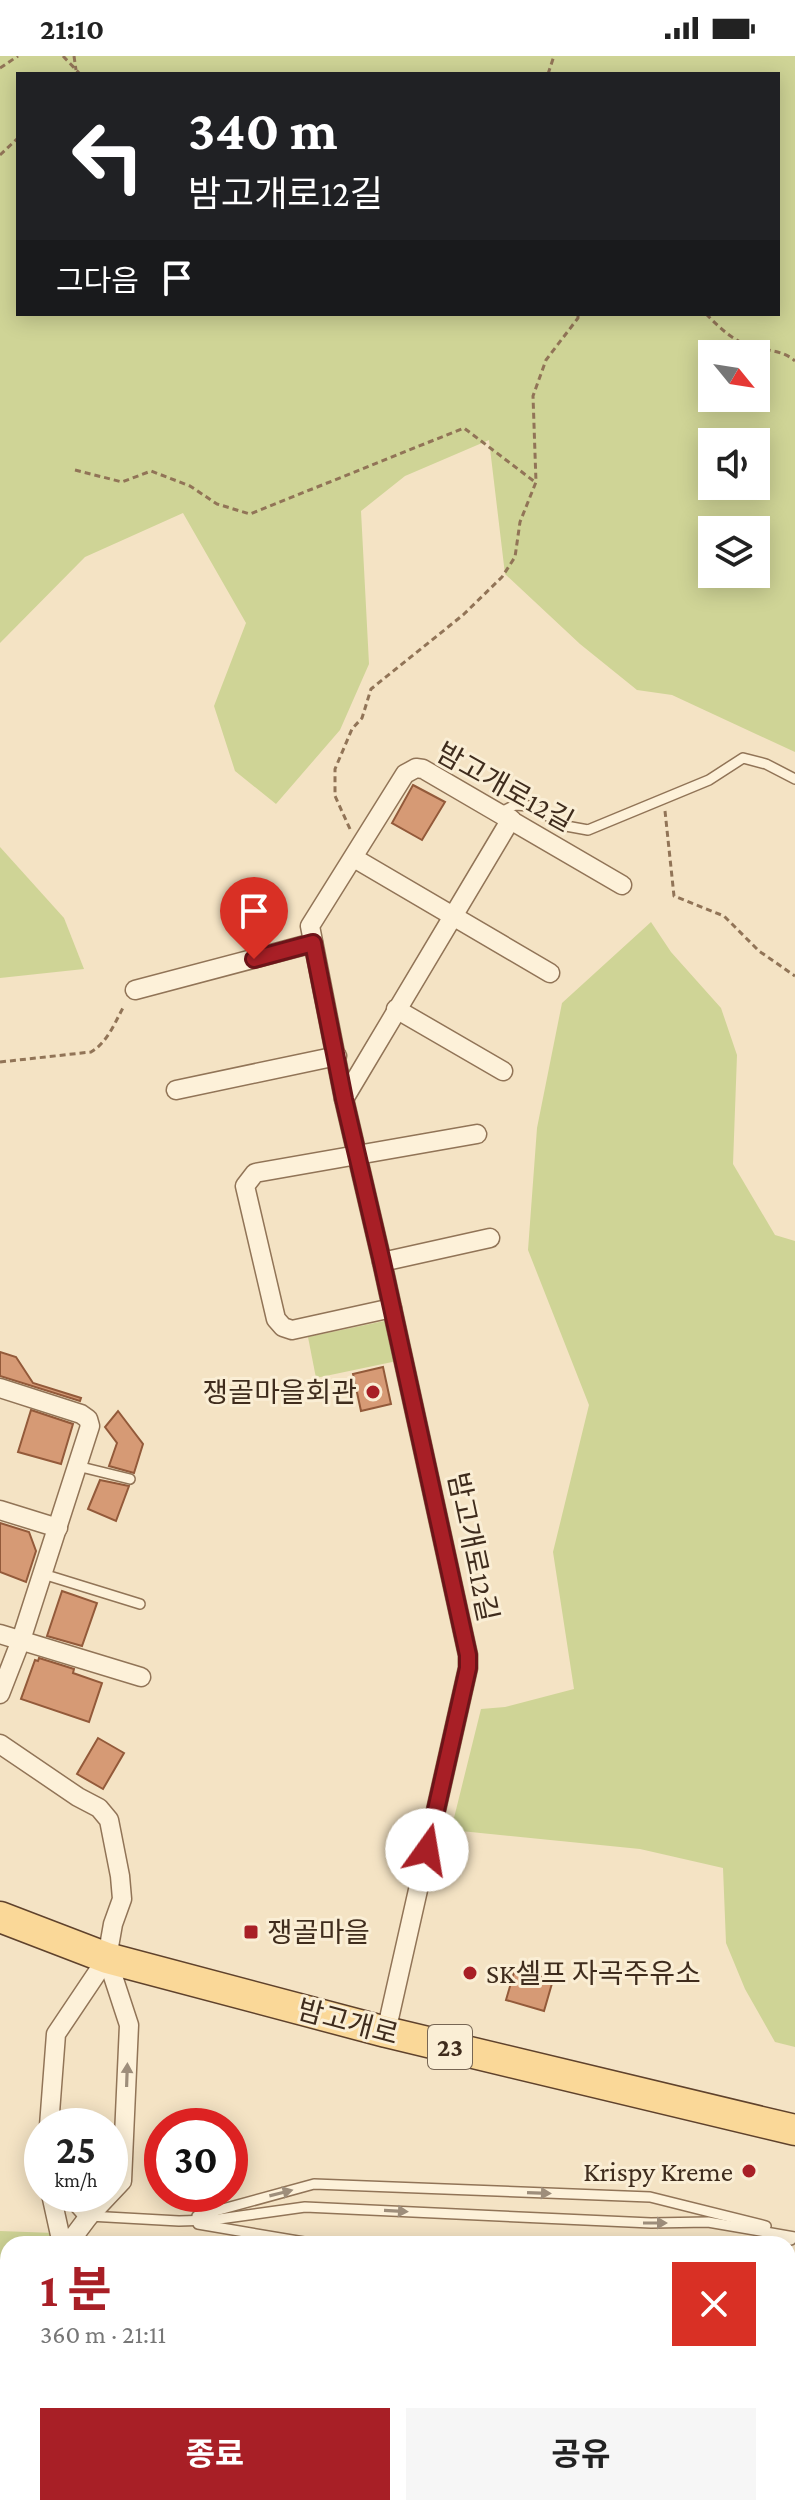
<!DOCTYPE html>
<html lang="ko">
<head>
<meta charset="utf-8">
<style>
  :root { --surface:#fff; --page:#f6f6f6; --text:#222; --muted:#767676; --accent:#a81f26 }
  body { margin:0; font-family:"Crimson Pro","Noto Sans KR",serif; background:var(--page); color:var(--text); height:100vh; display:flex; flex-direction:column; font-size:30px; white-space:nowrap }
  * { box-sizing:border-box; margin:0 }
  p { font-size:26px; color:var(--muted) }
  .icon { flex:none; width:44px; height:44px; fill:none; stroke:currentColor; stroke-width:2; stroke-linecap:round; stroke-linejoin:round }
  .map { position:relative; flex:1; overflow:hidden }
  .sheet { position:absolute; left:0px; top:2180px; width:796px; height:280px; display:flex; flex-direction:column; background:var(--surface); border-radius:24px 24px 0 0; box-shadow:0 4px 20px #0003 }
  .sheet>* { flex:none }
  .guide { position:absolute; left:16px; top:16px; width:764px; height:244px; border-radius:0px; box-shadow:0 4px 20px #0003; background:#202124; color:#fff; overflow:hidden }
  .needle { width:52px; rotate:120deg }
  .controls { position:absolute; left:698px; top:284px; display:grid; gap:16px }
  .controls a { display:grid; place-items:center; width:72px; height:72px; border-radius:0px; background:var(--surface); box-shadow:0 4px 20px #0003; font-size:40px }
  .speed { position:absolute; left:24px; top:2052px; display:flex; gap:16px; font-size:40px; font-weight:700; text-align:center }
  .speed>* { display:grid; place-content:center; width:104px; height:104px; border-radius:50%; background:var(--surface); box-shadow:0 4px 20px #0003; line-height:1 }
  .speed small { font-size:20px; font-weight:400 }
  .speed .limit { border:12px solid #d22; background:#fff; color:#111 }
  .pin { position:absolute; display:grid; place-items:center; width:68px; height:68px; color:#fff; margin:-82px -34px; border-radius:50% 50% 50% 0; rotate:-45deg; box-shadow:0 0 8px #0007 }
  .pin .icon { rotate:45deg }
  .me { position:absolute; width:88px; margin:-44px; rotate:13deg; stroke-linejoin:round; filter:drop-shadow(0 0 6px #0008) }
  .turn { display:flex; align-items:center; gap:28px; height:168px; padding:0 40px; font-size:36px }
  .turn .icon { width:104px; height:104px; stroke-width:2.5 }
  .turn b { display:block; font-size:56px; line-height:68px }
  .then { display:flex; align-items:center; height:76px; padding:0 40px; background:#0003; gap:16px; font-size:30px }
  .round { display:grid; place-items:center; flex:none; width:84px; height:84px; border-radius:0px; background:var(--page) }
  .summary { display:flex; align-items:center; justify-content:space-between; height:136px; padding:0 40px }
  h1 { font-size:48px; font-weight:700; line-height:60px; color:var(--accent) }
  .cta { display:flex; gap:16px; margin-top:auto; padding:16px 40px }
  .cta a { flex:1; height:92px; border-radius:0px; background:var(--accent); color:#fff; font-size:32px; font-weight:700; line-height:92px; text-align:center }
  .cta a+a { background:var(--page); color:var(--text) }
  .status { display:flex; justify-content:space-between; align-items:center; height:56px; padding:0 40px; background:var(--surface); direction:ltr }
  .status svg { height:22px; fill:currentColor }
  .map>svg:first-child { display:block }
</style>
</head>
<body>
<div class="status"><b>21:10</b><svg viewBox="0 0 49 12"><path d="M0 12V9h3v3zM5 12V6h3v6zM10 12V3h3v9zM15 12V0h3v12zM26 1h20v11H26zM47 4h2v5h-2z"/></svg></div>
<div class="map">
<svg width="795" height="2460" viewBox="0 0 795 2460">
  <rect width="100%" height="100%" fill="#f4e3c4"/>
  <g fill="#cfd496" fill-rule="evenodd">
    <path d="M0,0H795V696L672,639L637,634L580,588L505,518L489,384L405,420L361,455L369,608L340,674L276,748L235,715L214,650L246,567L183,457L85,501L0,587ZM18,18H778V258H18ZM712,298H756V342H712ZM712,386H756V430H712ZM712,474H756V518H712Z"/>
    <polygon points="0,791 64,862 84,913 0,922"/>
    <polygon points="651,866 671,896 721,952 737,999 733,1108 775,1179 795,1185 795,1991 775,1986 745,1933 726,1887 723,1812 640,1793 451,1774 481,1653 505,1651 574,1633 553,1496 589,1349 528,1194 537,1072 562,947"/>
    <polygon points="389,1264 397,1305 316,1322 308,1281"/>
    <polygon points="0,2175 54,2177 53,2188 8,2188 8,2380 0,2379"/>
  </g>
  <g fill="#d69a75" stroke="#935a3a" stroke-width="2">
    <polygon points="413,729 445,746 422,784 392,767"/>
    <polygon points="0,1296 16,1301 33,1327 81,1342 80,1345 0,1320"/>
    <polygon points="383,1311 391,1348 361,1355 353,1318"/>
    <polygon points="31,1354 73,1368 61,1408 18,1396"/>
    <polygon points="118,1355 143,1388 134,1417 109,1410 117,1387 105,1371"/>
    <polygon points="100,1424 129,1430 116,1465 88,1453"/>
    <polygon points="0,1467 29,1476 36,1495 26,1526 0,1516"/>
    <polygon points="62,1535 97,1547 82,1590 47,1580"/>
    <polygon points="39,1602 74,1613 73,1617 102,1627 89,1666 21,1643 35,1604 38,1605"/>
    <polygon points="98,1682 124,1697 103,1733 77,1718"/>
    <polygon points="515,1913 553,1924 544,1955 506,1944"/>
  </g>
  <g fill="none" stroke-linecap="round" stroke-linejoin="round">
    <g stroke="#917457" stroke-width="12">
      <g id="service">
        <polyline points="499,757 515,749 530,750 566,770 588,774 709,724 743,702 766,708 795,723"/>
        <polyline points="77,1410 130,1423"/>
        <polyline points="43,1518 140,1548"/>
        <polyline points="89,2160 179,2165 212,2164 305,2151 651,2167 708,2166 795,2181"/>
        <polyline points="197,2160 314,2128 650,2141 766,2170"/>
        <polyline points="198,2168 304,2186 367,2188"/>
        <polyline points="719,2188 791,2184"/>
      </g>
    </g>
    <g stroke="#917457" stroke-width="21">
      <g id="minor">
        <polyline points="354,802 550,917"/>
        <polyline points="135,934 313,887"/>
        <polyline points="396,953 503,1015"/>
        <polyline points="176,1034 337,1000"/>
        <polyline points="344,1043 511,763"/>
        <polyline points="382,1206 490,1182"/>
        <polyline points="392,1252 292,1274 283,1271 276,1263 245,1130 255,1117 477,1078"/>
        <polyline points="0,1332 81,1358 88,1363 90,1370 21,1584 0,1638"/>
        <polyline points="0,1454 58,1472"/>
        <polyline points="0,1578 141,1621"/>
        <polyline points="0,1688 78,1741 99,1752 109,1764 120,1820 122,1843 113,1868 107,1902 56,1978 49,2070"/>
        <polyline points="386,1976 468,1612 468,1599 382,1206 344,1043 310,870 405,718 416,712 423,713 622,829"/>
        <polyline points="51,2138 62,2188"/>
        <polyline points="69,2138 89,2160"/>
        <polyline points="68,2188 89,2160 122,2125 129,1969 107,1902"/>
        <polyline points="499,2452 502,2460"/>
        <polyline points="39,2460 39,2452"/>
      </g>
    </g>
    <g stroke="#5f422c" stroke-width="33">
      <polyline id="primary" points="0,1861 107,1902 386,1976 795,2074"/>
    </g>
    <g stroke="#917457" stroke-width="3" stroke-dasharray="6 4" stroke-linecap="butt">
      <polyline points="63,0 80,18"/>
      <polyline points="74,0 76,14"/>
      <polyline points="0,12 18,0"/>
      <polyline points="548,18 554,0"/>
      <polyline points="0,99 18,82"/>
      <path d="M706,258C719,271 730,282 747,289C763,295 782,293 795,305"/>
      <polyline points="75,414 122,426 151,415 190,430 217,448 250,458 464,372 535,426"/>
      <polyline points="665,755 674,840 724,860 759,895 795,920"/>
      <polyline points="350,773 335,740 335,713 352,673 362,662 371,633 463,559 502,521 515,501 520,466 536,426 533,340 546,304 578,262 578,258"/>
      <path d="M0,1006L91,996C108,986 115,966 124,950"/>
    </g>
    <use href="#service" stroke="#fdf1d9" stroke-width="9"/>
    <use href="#minor" stroke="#fdf1d9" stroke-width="18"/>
    <use href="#primary" stroke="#fad898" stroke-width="30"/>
  </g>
  <defs><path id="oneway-solid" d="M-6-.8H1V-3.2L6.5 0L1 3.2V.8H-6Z" transform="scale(2)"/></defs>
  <g fill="#9e8e7b">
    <use href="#oneway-solid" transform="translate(127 2019) rotate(-88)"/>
    <use href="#oneway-solid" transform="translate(281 2137) rotate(-14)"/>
    <use href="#oneway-solid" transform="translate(539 2137) rotate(2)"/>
    <use href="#oneway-solid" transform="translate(396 2155) rotate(3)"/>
    <use href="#oneway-solid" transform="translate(655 2167)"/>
  </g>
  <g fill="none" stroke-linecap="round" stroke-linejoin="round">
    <g stroke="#6d1419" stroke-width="20">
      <polyline id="route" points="254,903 313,887 344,1043 382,1206 468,1599 468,1612 427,1794"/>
    </g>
    <use href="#route" stroke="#a81f26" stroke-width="14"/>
  </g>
  <g fill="#a81f26" stroke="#faeed5" stroke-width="3">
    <circle cx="373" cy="1336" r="8"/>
    <rect x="243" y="1868" width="16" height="16" rx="4"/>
    <circle cx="470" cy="1917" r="8"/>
    <circle cx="749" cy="2115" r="8"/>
  </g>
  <g text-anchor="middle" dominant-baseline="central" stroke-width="6" stroke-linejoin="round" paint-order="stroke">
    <rect fill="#faeed5" stroke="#776654" stroke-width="2" x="428" y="1969" width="44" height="44" rx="6"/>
    <g font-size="26" font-weight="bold" fill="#3f2c1d">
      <text x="450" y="1991">23</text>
    </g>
    <g font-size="28" fill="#3f2c1d" stroke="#faeed5">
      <text transform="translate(505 731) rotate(29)">밤고개로12길</text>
      <text transform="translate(473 1491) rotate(78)">밤고개로12길</text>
      <text transform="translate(348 1966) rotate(15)">밤고개로</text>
    </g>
    <g font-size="28" fill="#3f2c1d" stroke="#faeed5" text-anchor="end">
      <text x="357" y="1336">쟁골마을회관</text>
      <text x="267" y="1876" text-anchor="start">쟁골마을</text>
      <text x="486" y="1917" text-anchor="start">SK셀프 자곡주유소</text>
      <text x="733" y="2115">Krispy Kreme</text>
    </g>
  </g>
</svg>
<div class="controls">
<a><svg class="needle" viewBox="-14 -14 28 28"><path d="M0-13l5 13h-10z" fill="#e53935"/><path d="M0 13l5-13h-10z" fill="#767676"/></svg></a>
<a><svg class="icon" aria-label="sound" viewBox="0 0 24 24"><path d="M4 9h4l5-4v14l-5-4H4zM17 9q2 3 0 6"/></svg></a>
<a><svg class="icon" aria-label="layers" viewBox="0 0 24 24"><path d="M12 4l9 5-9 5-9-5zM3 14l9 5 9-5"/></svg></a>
</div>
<div class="speed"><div>25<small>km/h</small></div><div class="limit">30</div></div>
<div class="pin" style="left:254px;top:903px;background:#d93025"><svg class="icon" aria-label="arrive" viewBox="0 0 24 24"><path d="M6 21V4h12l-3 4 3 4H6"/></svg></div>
<svg class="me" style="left:427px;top:1794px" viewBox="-20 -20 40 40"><circle r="19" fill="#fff"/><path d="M0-13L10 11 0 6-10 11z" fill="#a81f26"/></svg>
<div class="guide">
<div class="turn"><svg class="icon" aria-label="left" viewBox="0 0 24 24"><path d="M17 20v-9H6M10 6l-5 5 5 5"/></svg><div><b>340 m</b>밤고개로12길</div></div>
<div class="then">그다음<svg class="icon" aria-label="arrive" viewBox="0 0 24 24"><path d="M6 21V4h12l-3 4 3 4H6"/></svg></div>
</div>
<section class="sheet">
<div class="summary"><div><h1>1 분</h1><p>360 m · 21:11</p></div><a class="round" style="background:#d93025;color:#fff"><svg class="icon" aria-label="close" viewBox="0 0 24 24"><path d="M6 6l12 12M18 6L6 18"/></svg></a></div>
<div class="cta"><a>종료</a><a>공유</a></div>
</section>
</div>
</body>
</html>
